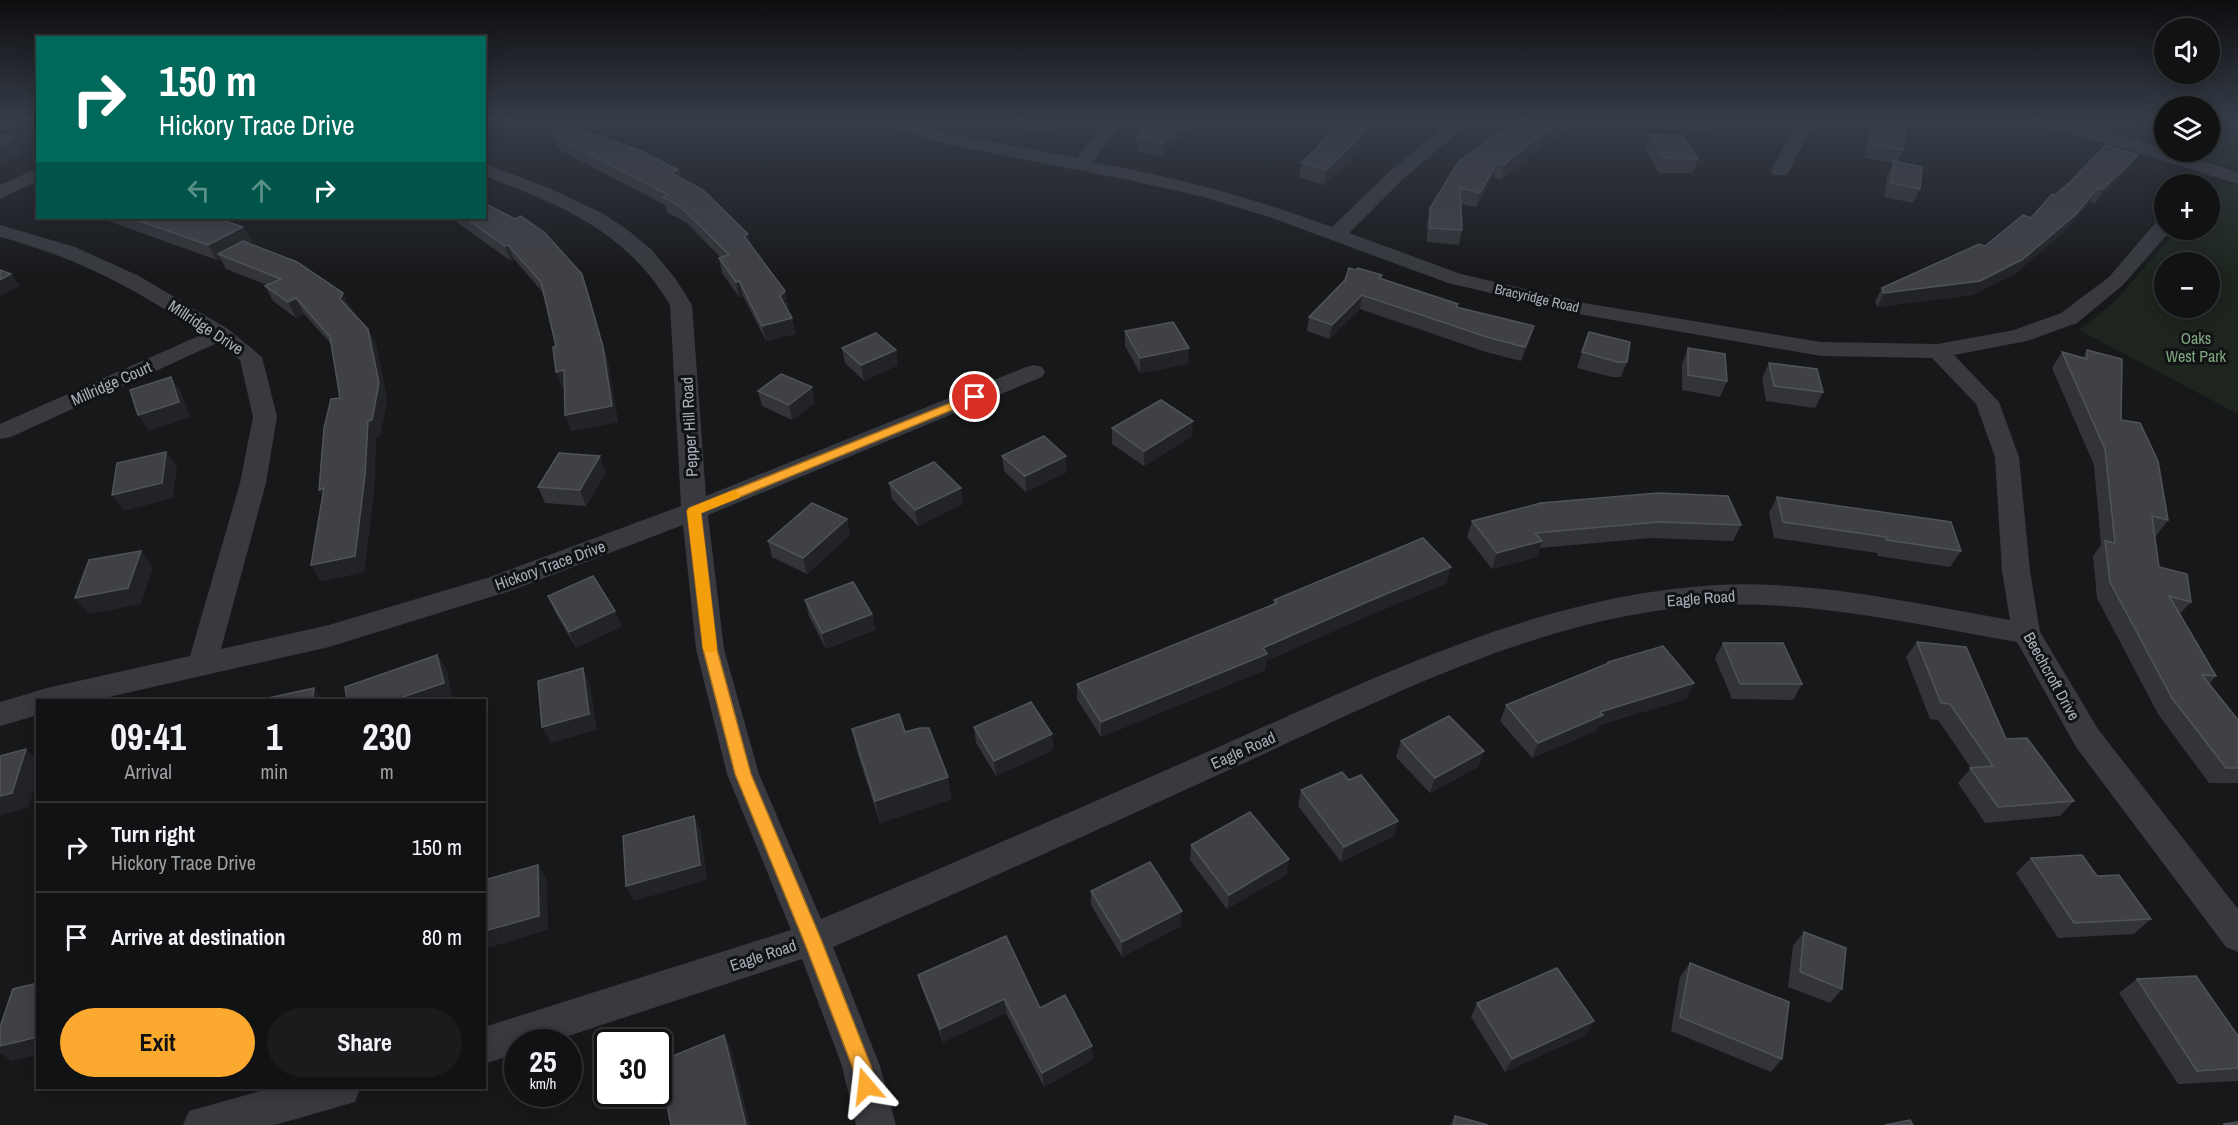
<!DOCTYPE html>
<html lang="en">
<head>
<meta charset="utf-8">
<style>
  :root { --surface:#111214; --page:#1a1b1d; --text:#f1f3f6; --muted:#9c9ea0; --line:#303234; --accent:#fba92f }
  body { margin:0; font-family:"Archivo Narrow",sans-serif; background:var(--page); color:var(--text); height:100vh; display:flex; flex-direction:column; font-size:22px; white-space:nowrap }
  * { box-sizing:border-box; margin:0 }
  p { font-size:20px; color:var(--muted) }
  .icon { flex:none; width:33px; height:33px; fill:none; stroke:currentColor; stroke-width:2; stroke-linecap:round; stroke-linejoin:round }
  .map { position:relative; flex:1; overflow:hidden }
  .drawer { position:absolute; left:36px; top:699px; width:450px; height:390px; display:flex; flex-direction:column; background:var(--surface); border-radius:0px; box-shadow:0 3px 15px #0003,0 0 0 2px var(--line) }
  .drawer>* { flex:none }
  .top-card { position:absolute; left:36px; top:36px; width:450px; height:183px; border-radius:0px; box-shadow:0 3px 15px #0003,0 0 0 2px var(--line); background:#00695c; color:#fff; overflow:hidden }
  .controls { position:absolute; left:2154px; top:18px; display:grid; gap:12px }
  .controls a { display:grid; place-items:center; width:66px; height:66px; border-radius:50%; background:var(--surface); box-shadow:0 3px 15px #0003,0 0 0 2px var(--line); font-size:30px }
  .speed { position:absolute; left:504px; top:1029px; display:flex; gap:12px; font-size:30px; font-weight:700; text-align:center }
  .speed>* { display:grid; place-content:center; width:78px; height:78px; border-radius:50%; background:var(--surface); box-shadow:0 3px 15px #0003,0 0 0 2px var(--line); line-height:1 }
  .speed small { font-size:15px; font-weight:400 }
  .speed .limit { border:3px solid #111; border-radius:9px; background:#fff; color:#111 }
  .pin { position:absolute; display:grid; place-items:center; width:51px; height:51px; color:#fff; margin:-26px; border:3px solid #fff; border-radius:50%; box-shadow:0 2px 6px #0007 }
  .me { position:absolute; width:66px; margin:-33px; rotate:343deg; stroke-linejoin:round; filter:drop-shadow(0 0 4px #0008) }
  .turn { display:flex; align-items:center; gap:21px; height:126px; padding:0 24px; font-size:27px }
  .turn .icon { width:78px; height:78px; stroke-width:2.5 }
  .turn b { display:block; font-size:42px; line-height:51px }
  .lanes { display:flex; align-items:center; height:57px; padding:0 24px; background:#0003; justify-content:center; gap:30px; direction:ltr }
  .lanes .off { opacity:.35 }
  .eta { display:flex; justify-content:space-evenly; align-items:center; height:102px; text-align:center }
  .eta b { font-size:36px; font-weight:800; line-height:42px }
  .button { display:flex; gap:12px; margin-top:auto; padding:12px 24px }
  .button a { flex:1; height:69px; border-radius:36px; background:var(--accent); color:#111; font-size:24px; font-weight:800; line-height:69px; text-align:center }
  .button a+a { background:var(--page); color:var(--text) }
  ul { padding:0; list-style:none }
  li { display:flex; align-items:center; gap:18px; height:90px; padding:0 24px; border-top:2px solid var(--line) }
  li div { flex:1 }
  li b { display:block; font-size:22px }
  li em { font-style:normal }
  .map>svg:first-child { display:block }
</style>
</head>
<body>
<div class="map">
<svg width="2238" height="1125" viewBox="0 0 2238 1125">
  <rect width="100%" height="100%" fill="#17181a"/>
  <g fill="#1d251e" fill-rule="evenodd">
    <polygon points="2064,119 2164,119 2164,148"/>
    <polygon points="2210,119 2238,119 2238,170 2176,152 2210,152"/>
    <path d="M2223,183L2238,185V414L2079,330L2112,304L2178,230H2210V194L2217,186ZM2164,262H2210V308H2164Z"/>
  </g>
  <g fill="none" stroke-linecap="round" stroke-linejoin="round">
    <g fill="#383a3f" fill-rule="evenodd">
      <path d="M878,119H905L946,133L1077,158L1107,119H1125L1093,162C1175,177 1254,198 1332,227L1391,170L1454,119H1474L1404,178L1349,233L1461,274L1584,303L1821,342L1938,344L2014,330L2061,313L2109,277L2157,221L2164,219V230H2171L2123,285L2077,323L2027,341L1954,355L1999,402L2019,457L2030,571L2040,632L2098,729L2238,909V952L2226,947L2076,747L2017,642C1918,625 1818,601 1717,605C1547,613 1393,695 1242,764C1106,826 970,888 833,947L880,1066L896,1125H856L842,1066L802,959L550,1042H518V1053L484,1064V1027L791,930L727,774L696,649L683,525L510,591L329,647L96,700H38V715L0,726V702L47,688L190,656L240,483L253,417L240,360L217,343L11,437L0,439V424L203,334C140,291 74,256 0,237V225L75,247L139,276L228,329L262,357L277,417L266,483L221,649L329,625L490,577L681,506L670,305C625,230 563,206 484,176V164L549,188L604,214L629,231L652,250L675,278L692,305L706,496L1026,367L1034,365L1042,367L1045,372L1042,377L708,515L724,649L759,774L821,919C959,861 1096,801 1232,741C1387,672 1544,595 1716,585C1815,580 1913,603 2010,620L2002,571L1995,457L1976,404L1932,358L1821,356L1584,315L1448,283L1269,217L1204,197L1124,179L942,143L881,123Z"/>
      <polygon points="1798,119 1816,119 1787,175 1773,175 1771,171"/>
      <path d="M2025,119C2073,119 2119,135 2164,149V152H2172L2238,172V184L2113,145L2028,123Z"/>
      <polygon points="38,168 38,181 0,199 0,185"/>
      <polygon points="271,1088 360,1088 355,1102 275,1125 183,1125 189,1111"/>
    </g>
  </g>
  <g fill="#333438">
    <polygon points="1018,119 1061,119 1061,126 1034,135 1018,124"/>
    <polygon points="1199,119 1163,157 1137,151 1137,137"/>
    <polygon points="1517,119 1583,119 1537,152 1535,151 1501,180 1493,177 1476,207 1461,204 1462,230 1459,245 1427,242 1427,223 1430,208"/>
    <polygon points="1685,119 1728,119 1722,129 1710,127 1707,133 1683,127"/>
    <polygon points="1870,119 1906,119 1903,150 1897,162 1920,189 1913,203 1884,197 1887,176 1893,163 1864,158"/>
    <polygon points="553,135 678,170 680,177 751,246 785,291 788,306 787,308 796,334 766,341 743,296 739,297 722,273 719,258 721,258 687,223 667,212 665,205 558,149"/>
    <polygon points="1650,135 1698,159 1693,173 1659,173 1645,149"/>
    <polygon points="1368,138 1352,157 1324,185 1300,178 1301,163"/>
    <polygon points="2138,155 2129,168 2095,203 2090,202 2067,229 2015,274 1972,295 1877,307 1875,302 1882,288 1985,246 2031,218 2055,195"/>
    <polygon points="100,218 216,218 243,227 252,241 248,243 351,308 350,309 376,344 387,399 380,436 376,437 374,491 364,572 321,581 311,565 323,496 319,490 340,398 331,344 304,314 296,318 273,301 265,286 267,285 226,269 220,258 217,260"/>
    <polygon points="451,218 484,218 587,288 608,362 618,422 571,431 564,387 562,387 556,372 556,346 544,294 514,259 511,261"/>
    <polygon points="1382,275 1381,279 1458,304 1458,307 1530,341 1521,361 1486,352 1360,309 1329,339 1307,331 1309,317"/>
    <polygon points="1125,331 1188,364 1140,373 1125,346"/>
    <polygon points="842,348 898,365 864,381 845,363"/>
    <polygon points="1688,348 1727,381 1720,397 1682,390 1682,364"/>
    <polygon points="2087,350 2168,520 2156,536 2154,536 2159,567 2191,602 2180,614 2216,676 2209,684 2238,720 2238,783 2209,783 2158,714 2097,598 2093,556 2101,545 2094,465 2052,368 2062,352 2083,358"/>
    <polygon points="1582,352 1627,362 1621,377 1612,377 1577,368"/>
    <polygon points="1769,363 1823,392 1815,408 1766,401 1762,378"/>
    <polygon points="758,391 815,403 792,420 762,406"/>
    <polygon points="1112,428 1192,436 1144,466 1112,444"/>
    <polygon points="1002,456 1067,472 1026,492 1004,471"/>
    <polygon points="606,472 586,506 545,503 538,487"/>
    <polygon points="889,483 963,504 918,526 892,499"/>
    <polygon points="1777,497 1961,551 1950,567 1878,556 1877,553 1774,538 1769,513"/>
    <polygon points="1541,503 1741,525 1733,541 1651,538 1540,548 1537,557 1492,569 1467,537 1472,521"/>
    <polygon points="847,519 850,535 807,574 772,557 768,541"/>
    <polygon points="1447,583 1363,618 1266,661 1265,670 1101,737 1077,699 1077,684 1273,604 1274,600"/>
    <polygon points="548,596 622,626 576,648 555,612"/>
    <polygon points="805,600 872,614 875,630 826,649 809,616"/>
    <polygon points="1917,642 2006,739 2074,801 2060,816 1985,823 1958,783 1971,768 1938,720 1930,719 1906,657"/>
    <polygon points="1723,643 1802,684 1793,700 1732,699 1715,658"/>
    <polygon points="1608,662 1694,683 1686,699 1599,725 1596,731 1532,758 1500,721 1506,705 1607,664"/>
    <polygon points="974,727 1052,734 1053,750 996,776 976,743"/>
    <polygon points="852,729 905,732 952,799 880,823 857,752"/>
    <polygon points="1401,741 1478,767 1430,793 1396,757"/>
    <polygon points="1349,780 1394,836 1341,862 1298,806 1301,790"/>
    <polygon points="1191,845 1287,874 1227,909 1190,860"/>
    <polygon points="2031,858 2097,876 2151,919 2134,934 2058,938 2016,873"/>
    <polygon points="1091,891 1181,926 1122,957 1091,905"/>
    <polygon points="1804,932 1842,989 1830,1003 1788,987 1793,946"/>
    <polygon points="1690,963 1782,1059 1771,1072 1671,1031 1680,977"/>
    <polygon points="918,975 1040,1008 1093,1059 1044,1087 1006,1013 943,1042 922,989"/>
    <polygon points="2137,979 2238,1036 2238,1081 2178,1084 2119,993"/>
    <polygon points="1477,1003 1586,1035 1505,1072 1471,1017"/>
    <polygon points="1455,1116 1488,1125 1450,1125"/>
  </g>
  <g fill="#222326">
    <polygon points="1038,119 1061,119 1061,126 1034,135 1034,121"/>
    <polygon points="1187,119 1199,119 1163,157 1163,143"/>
    <polygon points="1567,119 1583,119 1537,152 1540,138"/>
    <polygon points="1712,119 1713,119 1710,127 1707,133"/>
    <polygon points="1370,124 1368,138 1352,157 1324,185 1326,170"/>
    <polygon points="1538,137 1535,151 1501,180 1504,165"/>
    <polygon points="15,138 24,152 0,165 0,145"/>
    <polygon points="2138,155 2129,168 2095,203 2103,189"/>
    <polygon points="1497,163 1493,177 1476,207 1480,193"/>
    <polygon points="678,170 682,184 671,173"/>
    <polygon points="2098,188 2090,202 2067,229 2015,274 1972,295 1877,307 1884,293 1980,281"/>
    <polygon points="243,227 252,241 223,256 218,254 220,258 217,260 208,245"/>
    <polygon points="748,234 752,249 744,236"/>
    <polygon points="508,245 514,259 511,261 505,246"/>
    <polygon points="11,274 20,286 0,296 0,280"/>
    <polygon points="582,274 587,288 608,362 618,422 571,431 565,415"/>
    <polygon points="739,281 743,296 739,297 736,282"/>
    <polygon points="785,291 788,306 783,311 780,296"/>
    <polygon points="343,293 351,308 348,314 340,299"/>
    <polygon points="1362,295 1360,309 1329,339 1332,325"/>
    <polygon points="296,298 304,314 296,318 288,302"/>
    <polygon points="792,318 796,334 766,341 762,326"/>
    <polygon points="1534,326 1530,341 1521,361 1525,347"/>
    <polygon points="368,329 376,344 387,399 380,436 376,437 374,491 364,572 321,581 311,565"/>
    <polygon points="1189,348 1188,364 1140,373 1140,358"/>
    <polygon points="896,350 898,365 864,381 861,365"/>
    <polygon points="564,370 569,386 562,387 556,372"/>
    <polygon points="171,377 181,392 190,417 149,431 138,415"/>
    <polygon points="812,387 815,403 792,420 789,405"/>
    <polygon points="1193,421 1192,436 1144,466 1144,451"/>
    <polygon points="166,452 177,467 173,498 124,511 112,495"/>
    <polygon points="600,456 606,472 586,506 580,490"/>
    <polygon points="1066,456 1067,472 1026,492 1025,476"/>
    <polygon points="324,488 328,505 319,490"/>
    <polygon points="961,488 963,504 918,526 915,510"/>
    <polygon points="847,519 850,535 807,574 803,558"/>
    <polygon points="1542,541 1537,557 1492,569 1497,553"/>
    <polygon points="141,551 153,567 141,604 89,614 75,598"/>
    <polygon points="1451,567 1447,583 1363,618 1266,661 1265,670 1101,737 1101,722 1263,648 1367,602"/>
    <polygon points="615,611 622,626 576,648 569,632"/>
    <polygon points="872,614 875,630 826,649 822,633"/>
    <polygon points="437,655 447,670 453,699 448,700 394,700"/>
    <polygon points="583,668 590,684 597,730 551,743 542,727"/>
    <polygon points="1694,683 1686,699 1599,725 1596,731 1532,758 1538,743 1600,712"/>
    <polygon points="314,688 323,700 312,700"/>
    <polygon points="1052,734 1053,750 996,776 994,761"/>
    <polygon points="26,749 38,760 38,779 28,808 0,815 0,796"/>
    <polygon points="1484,751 1478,767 1430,793 1435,778"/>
    <polygon points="948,777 952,799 880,823 875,801"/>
    <polygon points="694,816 701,831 707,880 634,901 626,886"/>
    <polygon points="1398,821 1394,836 1341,862 1344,847"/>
    <polygon points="1289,859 1287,874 1227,909 1229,895"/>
    <polygon points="538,865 547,880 548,930 484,949 484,931"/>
    <polygon points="1182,911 1181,926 1122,957 1122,942"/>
    <polygon points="1004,999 1006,1013 943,1042 940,1029"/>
    <polygon points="1594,1021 1586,1035 1505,1072 1512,1059"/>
    <polygon points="724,1035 731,1048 750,1125 746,1125"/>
    <polygon points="38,1037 38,1055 12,1061 0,1053 0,1046"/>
    <polygon points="1092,1046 1093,1059 1044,1087 1042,1073"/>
  </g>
  <g fill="#404146" stroke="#505358" stroke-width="1.5">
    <polygon points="1155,119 1187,119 1163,143 1137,137"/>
    <polygon points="1342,119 1349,119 1370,124 1354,143 1326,170 1301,163 1316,149"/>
    <polygon points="1517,119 1567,119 1540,138 1538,137 1504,165 1497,163 1480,193 1460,188 1462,230 1430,228 1430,208 1459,161"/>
    <polygon points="1874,119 1906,119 1903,150 1871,144"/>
    <polygon points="559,123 637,149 678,170 671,173 703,190 748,234 744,236 785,291 780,296 792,318 762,326 739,281 736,282 719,258 729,255 683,209 663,197 668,195 553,135"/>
    <polygon points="0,135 15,138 0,145"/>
    <polygon points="1650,135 1683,136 1698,159 1664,158"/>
    <polygon points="2106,145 2138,155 2103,189 2098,188 2075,215 2023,259 1980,281 1884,293 1882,288 1979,244 1985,246 2023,215 2031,218 2052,194 2055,195 2070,182"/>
    <polygon points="1894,161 1922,167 1920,189 1891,183"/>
    <polygon points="484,203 515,219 521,216 545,233 582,274 603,347 612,406 565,415 564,370 556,372 553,347 556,346 541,282 508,245 505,246 465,218 484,218"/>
    <polygon points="131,218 216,218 243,227 208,245"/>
    <polygon points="243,241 297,262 343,293 340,299 368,329 379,383 372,420 368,421 365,475 355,556 311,565 324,488 319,490 324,428 331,399 340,398 330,337 296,298 288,302 265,286 281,279 218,254"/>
    <polygon points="1349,268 1355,270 1358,268 1382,275 1379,278 1458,304 1456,307 1534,326 1525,347 1490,338 1362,295 1332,325 1309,317 1345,280"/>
    <polygon points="0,270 11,274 0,280"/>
    <polygon points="1173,322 1189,348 1140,358 1125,331"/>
    <polygon points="1589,332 1630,342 1627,362 1617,362 1582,352"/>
    <polygon points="876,333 896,350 861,365 842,348"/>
    <polygon points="1688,348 1725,354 1727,381 1688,375"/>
    <polygon points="2087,350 2122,359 2121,420 2140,423 2158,461 2168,520 2152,516 2159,567 2187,574 2191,602 2169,596 2216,676 2202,675 2238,720 2238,768 2226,768 2172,698 2110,582 2105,541 2115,543 2105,449 2062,352 2087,359"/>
    <polygon points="1769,363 1817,369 1823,392 1774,386"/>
    <polygon points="781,374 812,387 789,405 758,391"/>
    <polygon points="171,377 179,402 138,415 130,390"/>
    <polygon points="1161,400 1193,421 1144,451 1112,428"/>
    <polygon points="1044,436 1066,456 1025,476 1002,456"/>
    <polygon points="166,452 162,483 112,495 117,463"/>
    <polygon points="559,453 600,456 580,490 538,487"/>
    <polygon points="934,462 961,488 915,510 889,483"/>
    <polygon points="1658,493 1728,496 1741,525 1658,522 1535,533 1542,541 1497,553 1472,521 1541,503"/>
    <polygon points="1777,497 1951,522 1961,551 1887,540 1886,537 1783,522"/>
    <polygon points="812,503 847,519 803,558 768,541"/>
    <polygon points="1423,538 1451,567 1367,602 1263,648 1267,654 1101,722 1077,684 1277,603 1274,600"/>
    <polygon points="141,551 128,588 75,598 89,560"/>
    <polygon points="593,576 615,611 569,632 548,596"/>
    <polygon points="853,582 872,614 822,633 805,600"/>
    <polygon points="1917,642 1966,647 2006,739 2027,738 2074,801 1998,807 1970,768 1993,766 1950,704 1941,703"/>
    <polygon points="1723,643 1783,643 1802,684 1740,684"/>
    <polygon points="1663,646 1694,683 1600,712 1603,715 1538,743 1506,705 1609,663 1608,662"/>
    <polygon points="437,655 444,683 394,700 347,700 345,687"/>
    <polygon points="583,668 589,714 542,727 538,681"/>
    <polygon points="314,688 312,700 259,700"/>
    <polygon points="1031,702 1052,734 994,761 974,727"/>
    <polygon points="899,714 905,732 920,728 929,728 948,777 875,801 852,729"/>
    <polygon points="1449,716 1484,751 1435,778 1401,741"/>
    <polygon points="26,749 12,793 0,796 0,756"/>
    <polygon points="1342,772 1349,780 1361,775 1398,821 1344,847 1301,790"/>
    <polygon points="1250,812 1289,859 1229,895 1191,845"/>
    <polygon points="694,816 700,865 626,886 623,836"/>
    <polygon points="2082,855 2097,876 2119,875 2151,919 2074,923 2031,858"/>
    <polygon points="1150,862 1182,911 1122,942 1091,891"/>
    <polygon points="538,865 539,916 484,931 484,880"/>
    <polygon points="1804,932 1846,948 1842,989 1800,972"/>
    <polygon points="1006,936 1040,1008 1065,995 1092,1046 1042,1073 1004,999 940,1029 918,975"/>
    <polygon points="1690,963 1789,1002 1782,1059 1680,1017"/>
    <polygon points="1557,968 1594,1021 1512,1059 1477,1003"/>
    <polygon points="2196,976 2238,1036 2238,1068 2197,1071 2137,979"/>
    <polygon points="38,983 38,1037 0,1046 0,1027 13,989"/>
    <polygon points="724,1035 746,1125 671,1125 658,1062"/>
    <polygon points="1455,1116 1488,1125 1454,1125"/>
    <polygon points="1910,1120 1913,1125 1885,1125"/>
    <polygon points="2238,1122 2238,1125 2225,1125 2224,1124"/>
  </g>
  <linearGradient id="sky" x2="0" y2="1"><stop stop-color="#0d0d0e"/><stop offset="0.43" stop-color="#363d49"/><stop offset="1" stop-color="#363d49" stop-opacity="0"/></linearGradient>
  <rect width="2238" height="277" fill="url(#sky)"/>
  <polygon fill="#fba92f" stroke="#a36e1f" stroke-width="1.5" points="975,393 979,394 979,399 701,513 717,649 751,774 821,939 871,1066 876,1086 873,1092 866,1095 859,1092 852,1066 803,939 735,774 703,649 687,511 689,508"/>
  <polygon fill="#f59e0b" points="734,490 741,495 739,498 701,513 717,648 715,652 705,652 703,648 687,511 689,508"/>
  <g text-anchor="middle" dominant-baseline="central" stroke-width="6" stroke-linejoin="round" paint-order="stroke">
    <g font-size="14" fill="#a9afba" stroke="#121315">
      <text transform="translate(1537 298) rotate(13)">Bracyridge Road</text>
    </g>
    <g font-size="16" fill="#a9afba" stroke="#121315">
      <text transform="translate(206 327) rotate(33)">Millridge Drive</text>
      <text transform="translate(111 383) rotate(-24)">Millridge Court</text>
      <text transform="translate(689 427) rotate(-93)">Pepper Hill Road</text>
      <text transform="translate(550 565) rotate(-20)">Hickory Trace Drive</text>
      <text transform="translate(1701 598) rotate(-4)">Eagle Road</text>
      <text transform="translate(2052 676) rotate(61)">Beechcroft Drive</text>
      <text transform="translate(1243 750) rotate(-24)">Eagle Road</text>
      <text transform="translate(763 955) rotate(-18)">Eagle Road</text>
    </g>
    <g font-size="16" fill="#7fa67f" stroke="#121315">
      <text x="2196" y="338">Oaks<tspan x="2196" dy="18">West Park</tspan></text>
    </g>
  </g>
</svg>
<div class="controls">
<a><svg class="icon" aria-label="sound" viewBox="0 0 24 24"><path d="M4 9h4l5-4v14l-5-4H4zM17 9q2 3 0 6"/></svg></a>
<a><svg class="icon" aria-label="layers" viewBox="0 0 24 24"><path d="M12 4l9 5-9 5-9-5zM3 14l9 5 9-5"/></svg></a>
<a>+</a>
<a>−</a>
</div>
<div class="speed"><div>25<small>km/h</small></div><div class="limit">30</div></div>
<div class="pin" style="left:975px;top:397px;background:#d93025"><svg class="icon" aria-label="arrive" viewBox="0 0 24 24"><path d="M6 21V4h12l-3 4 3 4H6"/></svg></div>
<svg class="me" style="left:866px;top:1086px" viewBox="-20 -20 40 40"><path d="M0-17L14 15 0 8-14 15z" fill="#fba92f" stroke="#fff" stroke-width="4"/></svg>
<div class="top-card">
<div class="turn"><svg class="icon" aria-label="right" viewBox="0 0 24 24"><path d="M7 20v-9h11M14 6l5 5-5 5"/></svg><div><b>150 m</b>Hickory Trace Drive</div></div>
<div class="lanes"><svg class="icon off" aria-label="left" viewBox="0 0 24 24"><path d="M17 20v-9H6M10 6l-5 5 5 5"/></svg><svg class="icon off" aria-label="ahead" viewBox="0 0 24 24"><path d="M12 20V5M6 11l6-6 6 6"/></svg><svg class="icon" aria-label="right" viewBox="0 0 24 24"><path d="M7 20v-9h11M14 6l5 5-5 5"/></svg></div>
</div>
<section class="drawer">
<div class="eta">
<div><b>09:41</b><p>Arrival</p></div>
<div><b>1</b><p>min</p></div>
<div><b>230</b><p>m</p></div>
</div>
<ul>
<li><svg class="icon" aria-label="right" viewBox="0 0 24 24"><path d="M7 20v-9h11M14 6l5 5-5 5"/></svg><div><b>Turn right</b><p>Hickory Trace Drive</p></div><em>150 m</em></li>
<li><svg class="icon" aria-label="arrive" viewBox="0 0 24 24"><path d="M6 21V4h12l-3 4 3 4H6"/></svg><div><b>Arrive at destination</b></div><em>80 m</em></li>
</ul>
<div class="button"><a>Exit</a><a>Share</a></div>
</section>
</div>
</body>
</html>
